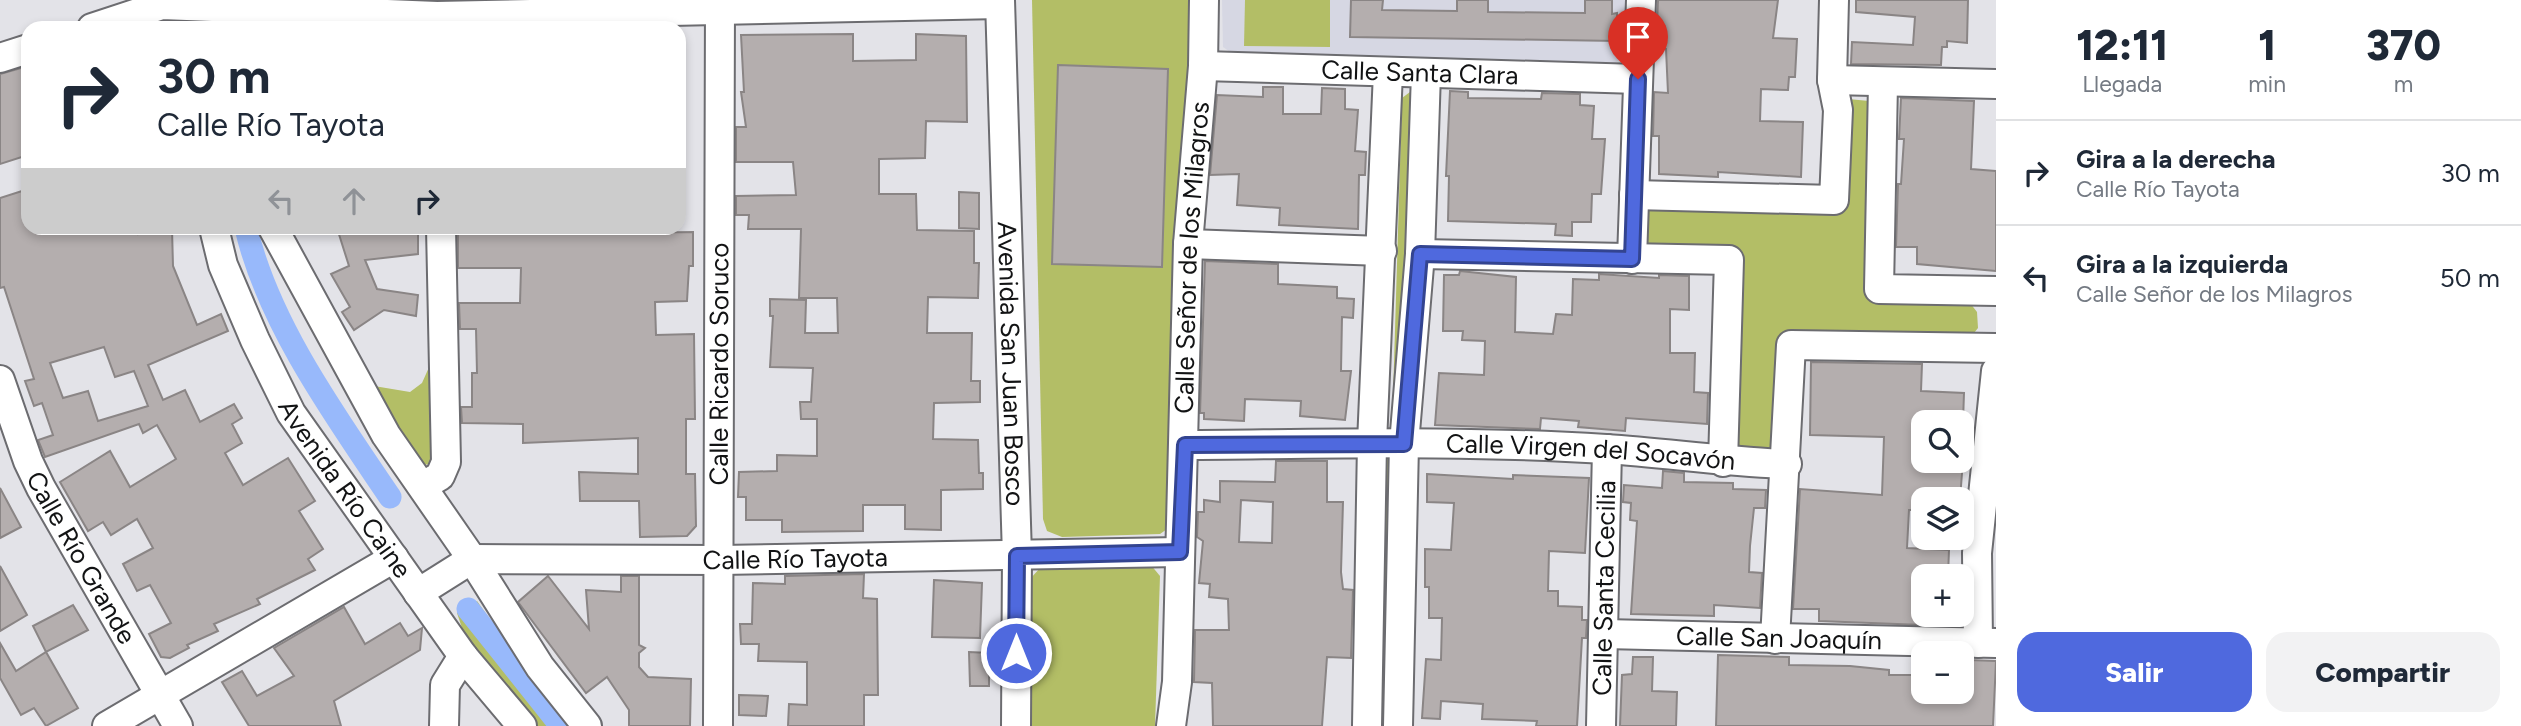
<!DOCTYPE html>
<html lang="es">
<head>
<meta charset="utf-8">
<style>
  :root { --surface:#fff; --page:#f2f2f3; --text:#1f2937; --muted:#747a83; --line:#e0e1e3; --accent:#4f69de }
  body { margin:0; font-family:Figtree,sans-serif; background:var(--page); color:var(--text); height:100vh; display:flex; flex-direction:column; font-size:26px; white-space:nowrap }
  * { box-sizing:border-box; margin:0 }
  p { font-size:23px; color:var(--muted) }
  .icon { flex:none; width:38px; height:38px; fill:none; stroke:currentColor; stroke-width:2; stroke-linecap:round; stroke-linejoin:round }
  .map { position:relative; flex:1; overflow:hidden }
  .side { display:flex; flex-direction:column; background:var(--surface); width:525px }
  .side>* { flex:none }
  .banner { position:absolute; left:21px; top:21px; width:665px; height:214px; border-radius:21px; box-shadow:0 4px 10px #0003; background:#fff; color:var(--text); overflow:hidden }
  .controls { position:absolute; left:1911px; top:410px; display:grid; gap:14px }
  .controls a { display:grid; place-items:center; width:63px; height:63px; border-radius:14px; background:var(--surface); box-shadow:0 4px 10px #0003; font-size:35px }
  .pin { position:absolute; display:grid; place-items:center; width:60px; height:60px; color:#fff; margin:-72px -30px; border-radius:50% 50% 50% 0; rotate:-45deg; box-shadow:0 0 7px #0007 }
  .pin .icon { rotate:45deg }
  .me { position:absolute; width:77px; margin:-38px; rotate:0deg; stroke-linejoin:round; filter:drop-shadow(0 0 5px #0008) }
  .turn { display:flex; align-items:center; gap:24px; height:147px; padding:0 21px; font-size:32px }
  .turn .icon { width:91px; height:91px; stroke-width:2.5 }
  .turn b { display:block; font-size:49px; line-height:60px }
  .lanes { display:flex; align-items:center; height:66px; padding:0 21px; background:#0003; justify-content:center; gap:35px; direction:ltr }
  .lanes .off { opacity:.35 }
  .eta { display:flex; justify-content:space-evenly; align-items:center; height:119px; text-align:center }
  .eta b { font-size:42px; font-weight:800; line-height:49px }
  .primary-button { display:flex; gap:14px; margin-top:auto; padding:14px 21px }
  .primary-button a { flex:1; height:80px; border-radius:21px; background:var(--accent); color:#fff; font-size:28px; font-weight:800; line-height:80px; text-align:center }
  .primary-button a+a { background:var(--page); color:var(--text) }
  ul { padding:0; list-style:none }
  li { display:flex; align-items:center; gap:21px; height:105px; padding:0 21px; border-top:2px solid var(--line) }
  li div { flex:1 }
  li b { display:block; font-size:26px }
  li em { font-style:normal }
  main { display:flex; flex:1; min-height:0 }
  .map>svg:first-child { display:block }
</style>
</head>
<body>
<main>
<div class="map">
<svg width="1996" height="726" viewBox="0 0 1996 726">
  <rect width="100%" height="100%" fill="#e3e3e8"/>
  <polygon fill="#d6d7e3" points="1222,0 1628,0 1626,50 1625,56 1615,63 1236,56 1223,47"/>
  <g fill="#b3be66">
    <polygon points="1032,0 1192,0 1179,352 1167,529 1160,534 1062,537 1047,531 1043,519"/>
    <polygon points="1245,0 1330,0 1330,47 1244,46"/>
    <polygon points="1410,92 1413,92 1406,428 1392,430 1402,98"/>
    <polygon points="1848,99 1869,101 1871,291 1970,303 1977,312 1978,328 1970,338 1792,335 1773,445 1768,450 1738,447 1735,444 1740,259 1644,249 1635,207 1817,209"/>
    <polygon points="434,356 432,464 422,465 368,385 410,392 422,383"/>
    <polygon points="1389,459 1392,460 1389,726 1374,726 1384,461"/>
    <polygon points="1150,564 1160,576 1155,726 1032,726 1030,579 1041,567"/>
    <polygon points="477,601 561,720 567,726 538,726 463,631 457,613"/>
  </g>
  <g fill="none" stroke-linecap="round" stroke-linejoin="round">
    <g stroke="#98b9fb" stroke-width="23">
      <path d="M246,228C268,323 336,417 390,497"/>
      <polyline points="468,609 561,726"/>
    </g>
  </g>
  <g fill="#b4aeae" stroke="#8a8585" stroke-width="2" fill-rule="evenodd">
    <polygon points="1351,0 1383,0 1382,10 1457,11 1457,0 1488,0 1488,12 1585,13 1585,0 1612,0 1612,14 1617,13 1617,41 1350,37"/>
    <polygon points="1658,0 1778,0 1773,38 1797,39 1795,77 1789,77 1788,90 1761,89 1760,121 1803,122 1801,177 1718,172 1718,177 1659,174 1659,136 1653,136 1654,92 1668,93 1666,49 1656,49"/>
    <polygon points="1856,0 1968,0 1967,43 1947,41 1947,47 1942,47 1941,65 1851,64 1852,42 1913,45 1915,17 1856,12"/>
    <polygon points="853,34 853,61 916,60 916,34 966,36 967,122 926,121 925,158 879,159 879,194 916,194 917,230 974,231 974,263 979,263 978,298 928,297 927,333 972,333 971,381 980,381 980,402 934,403 933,439 978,440 979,473 983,473 983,489 941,490 941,530 905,529 905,505 863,505 863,531 782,532 782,520 746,520 746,497 738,497 739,472 777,471 777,455 817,456 817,419 801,419 800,402 811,402 813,368 770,367 773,316 770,316 770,299 806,300 805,333 838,333 837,298 799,298 801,229 748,229 749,215 736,215 736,196 796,195 793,162 736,162 736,127 746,127 741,92 744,92 741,35"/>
    <polygon points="1058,65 1168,69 1162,267 1052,264"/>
    <polygon points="28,66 28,155 0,164 0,74"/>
    <polygon points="1263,87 1283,87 1283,114 1321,114 1322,88 1345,89 1345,109 1358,110 1355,151 1366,152 1365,175 1359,175 1358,229 1279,225 1280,208 1237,205 1239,174 1210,175 1217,95 1263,97"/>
    <polygon points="1450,91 1468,92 1468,98 1541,99 1542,93 1580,94 1580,105 1594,106 1592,139 1605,139 1601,194 1592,194 1591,222 1572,222 1572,236 1555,235 1556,224 1448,221 1449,176 1446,176"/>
    <polygon points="1901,98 1974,101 1971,169 1996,171 1996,271 1917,264 1917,247 1896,247 1898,184 1901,184 1904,139 1899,139"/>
    <path d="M22,191L28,206V228H137L138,234L172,229L173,266L197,325L221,314L228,331L148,365L163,400L185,390L200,422L234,404L242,418L232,424L242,443L225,453L243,485L288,458L315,501L299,511L323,549L308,559L315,570L257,599L260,604L214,624L218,631L187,645L189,648L170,658L161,657L149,634L171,623L150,585L137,591L123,564L153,548L137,519L111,535L103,522L88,531L60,482L110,451L130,487L176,459L157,425L143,433L139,424L45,457L38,440L53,435L42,403L34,406L25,381L34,379L4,287L0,288V198ZM104,347L115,377L134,371L148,406L98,421L88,391L63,398L50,363Z"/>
    <polygon points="959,192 979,193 979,229 959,228"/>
    <polygon points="337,228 392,228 393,231 418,233 418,254 365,260 377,289 418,295 416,316 384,310 354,330 342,312 350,307 331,274 349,266"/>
    <polygon points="548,228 626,228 627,233 693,232 693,266 689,266 687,301 655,302 656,335 694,334 695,419 686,419 686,474 695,474 696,526 687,536 640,537 639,501 580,501 579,472 638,474 638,438 523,443 523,424 462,423 461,407 472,407 472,373 477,373 476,329 460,329 459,303 520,303 521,268 458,268 458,233 548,233"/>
    <polygon points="1205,261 1278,264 1278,284 1337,287 1337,298 1354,299 1353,318 1342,317 1341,371 1351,371 1345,420 1300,416 1301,401 1245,399 1244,421 1204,419 1204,413 1200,413"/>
    <polygon points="1460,271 1516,277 1515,332 1553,334 1556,314 1572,315 1573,279 1599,280 1599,274 1659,278 1659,275 1689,276 1689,310 1670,309 1670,353 1695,353 1694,392 1708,393 1707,424 1626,418 1625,431 1578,427 1579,421 1541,418 1540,429 1435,425 1439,373 1484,375 1485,341 1462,340 1463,331 1443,331 1444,275 1459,275"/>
    <polygon points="1811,362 1922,364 1921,391 1964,393 1963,422 1923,422 1923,460 1963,460 1960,499 1923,499 1923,510 1909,510 1907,548 1949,550 1948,576 1923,576 1923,625 1819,621 1819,609 1793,609 1800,489 1882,495 1884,437 1810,435"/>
    <path d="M1276,461H1327V502H1343L1341,572L1343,589L1353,590L1351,658L1327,657L1322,726H1213L1212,683L1194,682L1195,630H1229L1228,599L1209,597L1210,584L1199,583L1203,541L1197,537L1198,512H1204V500L1220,502V481L1275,482ZM1241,500L1273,502L1272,543L1239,542Z"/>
    <polygon points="1663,471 1684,473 1684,482 1733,483 1733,489 1766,490 1765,508 1754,508 1750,546 1749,572 1762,573 1760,608 1714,605 1714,616 1631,614 1637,521 1630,520 1631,503 1623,502 1624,485 1662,488"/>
    <polygon points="1427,474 1513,479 1513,475 1589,478 1585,553 1549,551 1548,591 1558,591 1558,606 1582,607 1582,620 1587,620 1586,638 1582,638 1577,726 1536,726 1537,721 1482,719 1483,704 1441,701 1440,719 1422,718 1426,659 1441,660 1442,618 1429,618 1429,587 1425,587 1425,549 1451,550 1454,503 1427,502"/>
    <polygon points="0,488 21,527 0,538"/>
    <polygon points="0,566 27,615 0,631"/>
    <polygon points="864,574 863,598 877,599 878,695 864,695 864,726 788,726 789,704 807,705 807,662 758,661 759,644 741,644 740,624 752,624 753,583 785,584 785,576"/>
    <polygon points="548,576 589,629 586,590 621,592 621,576 639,576 639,645 645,648 639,653 639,667 648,677 691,679 690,726 629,726 629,710 607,677 586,693 518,602"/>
    <polygon points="934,580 982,583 980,638 932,637"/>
    <polygon points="73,605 88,630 46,652 33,626"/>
    <polygon points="344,607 365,644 400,623 408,636 422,628 420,650 334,701 341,726 249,726 222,682 242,671 257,696 294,676 274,648"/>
    <polygon points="0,643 16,671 46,652 78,708 46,726 34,708 21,715 0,678"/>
    <polygon points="969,652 989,653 989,686 970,686"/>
    <polygon points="1718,655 1789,657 1789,665 1850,666 1889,670 1889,675 1923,675 1923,691 1968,690 1969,660 1996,661 1993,726 1716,726"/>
    <polygon points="1633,657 1653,657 1652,691 1677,692 1676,726 1620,726 1622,675 1632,674"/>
    <polygon points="739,695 768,696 766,716 739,715"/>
  </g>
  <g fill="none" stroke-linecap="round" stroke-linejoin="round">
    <g stroke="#6c6c70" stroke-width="32">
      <g id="minor">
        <path id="s1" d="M1000,0L1017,556L1016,726"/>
        <polyline points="92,28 162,5 437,16 1000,4"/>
        <polyline points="0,58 28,49"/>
        <path id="s2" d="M1203,66L1638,79"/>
        <polyline points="1832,80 1996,84"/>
        <polyline points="1883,83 1879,289 1996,291"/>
        <polyline points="1634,195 1834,200 1838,110 1832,80 1834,0"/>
        <path id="s3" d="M214,228L223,265L255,340L291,413L463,656L522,726"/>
        <polyline points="273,228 386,435 472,559 540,667 587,726"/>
        <polyline points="1188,244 1382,251"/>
        <polyline points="1420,254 1729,260 1723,462"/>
        <polyline points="1632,259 1641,0"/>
        <path id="s4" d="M0,380L28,461L41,488L178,726"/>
        <path id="s5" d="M1185,445C1325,444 1466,440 1606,449C1667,453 1726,462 1787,464"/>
        <polyline points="423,486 440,476 446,462 441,228"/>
        <path id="s6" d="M418,593L472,559L721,560L1180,552"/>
        <path id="s7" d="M1604,634L1996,643"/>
        <polyline points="1775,639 1791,345 1996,348"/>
        <polyline points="1978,643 1977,553 1996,371"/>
        <polyline points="107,726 394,558"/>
        <polyline points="444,726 445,685 463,656"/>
        <path id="s8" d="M718,726L720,0"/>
        <path id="s9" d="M1171,726L1177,682L1188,244L1203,66L1204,0"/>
        <polyline points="1367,726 1372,443 1388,72"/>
        <polyline points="1398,726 1404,444 1420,254 1426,73"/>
        <path id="s10" d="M1601,726L1607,449"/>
      </g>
    </g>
    <use href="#minor" stroke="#fff" stroke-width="28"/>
  </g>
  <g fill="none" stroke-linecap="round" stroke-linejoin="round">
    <g stroke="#334490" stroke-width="18">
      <polyline id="route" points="1016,653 1017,556 1180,552 1185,445 1404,444 1420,254 1632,259 1638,79"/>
    </g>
    <use href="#route" stroke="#4f69de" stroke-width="12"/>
  </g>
  <g text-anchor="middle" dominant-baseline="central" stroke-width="5" stroke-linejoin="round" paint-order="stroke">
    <g font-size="26" fill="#121314" stroke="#fff">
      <text stroke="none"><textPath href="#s2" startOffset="217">Calle Santa Clara</textPath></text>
      <text stroke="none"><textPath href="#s9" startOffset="469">Calle Señor de los Milagros</textPath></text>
      <text stroke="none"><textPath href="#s8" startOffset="362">Calle Ricardo Soruco</textPath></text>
      <text stroke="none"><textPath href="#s1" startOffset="364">Avenida San Juan Bosco</textPath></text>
      <text stroke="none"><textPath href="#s5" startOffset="406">Calle Virgen del Socavón</textPath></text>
      <text stroke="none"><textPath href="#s3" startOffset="294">Avenida Río Caine</textPath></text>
      <text stroke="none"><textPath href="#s4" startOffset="196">Calle Río Grande</textPath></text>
      <text stroke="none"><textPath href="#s6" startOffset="387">Calle Río Tayota</textPath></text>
      <text stroke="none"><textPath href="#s10" startOffset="138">Calle Santa Cecilia</textPath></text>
      <text stroke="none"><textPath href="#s7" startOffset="175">Calle San Joaquín</textPath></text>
    </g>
  </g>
</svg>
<div class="controls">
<a><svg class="icon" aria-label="search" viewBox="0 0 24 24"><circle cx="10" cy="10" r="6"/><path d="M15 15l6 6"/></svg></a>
<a><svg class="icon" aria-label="layers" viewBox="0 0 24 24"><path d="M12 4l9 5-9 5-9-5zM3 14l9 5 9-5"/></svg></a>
<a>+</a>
<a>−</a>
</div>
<div class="pin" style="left:1638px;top:79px;background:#d93025"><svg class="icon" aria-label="arrive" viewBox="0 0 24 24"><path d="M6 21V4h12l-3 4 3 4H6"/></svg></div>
<svg class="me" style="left:1016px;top:653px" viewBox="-20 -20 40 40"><circle r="17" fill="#4f69de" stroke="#fff" stroke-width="3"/><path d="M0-11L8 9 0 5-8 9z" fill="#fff"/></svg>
<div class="banner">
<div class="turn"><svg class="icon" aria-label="right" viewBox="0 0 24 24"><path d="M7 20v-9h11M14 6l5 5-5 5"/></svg><div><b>30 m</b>Calle Río Tayota</div></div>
<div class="lanes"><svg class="icon off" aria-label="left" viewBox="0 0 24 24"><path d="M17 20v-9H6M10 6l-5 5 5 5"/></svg><svg class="icon off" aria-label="ahead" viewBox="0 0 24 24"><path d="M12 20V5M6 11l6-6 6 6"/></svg><svg class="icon" aria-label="right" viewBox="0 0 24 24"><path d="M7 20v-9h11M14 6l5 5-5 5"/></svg></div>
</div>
</div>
<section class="side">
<div class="eta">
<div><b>12:11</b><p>Llegada</p></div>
<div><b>1</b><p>min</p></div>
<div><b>370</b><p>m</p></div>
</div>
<ul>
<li><svg class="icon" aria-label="right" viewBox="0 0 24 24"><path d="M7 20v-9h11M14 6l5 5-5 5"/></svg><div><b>Gira a la derecha</b><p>Calle Río Tayota</p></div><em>30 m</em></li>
<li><svg class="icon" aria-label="left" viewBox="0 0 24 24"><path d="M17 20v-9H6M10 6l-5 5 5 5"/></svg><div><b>Gira a la izquierda</b><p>Calle Señor de los Milagros</p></div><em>50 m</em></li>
</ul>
<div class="primary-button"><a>Salir</a><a>Compartir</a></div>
</section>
</main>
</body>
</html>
